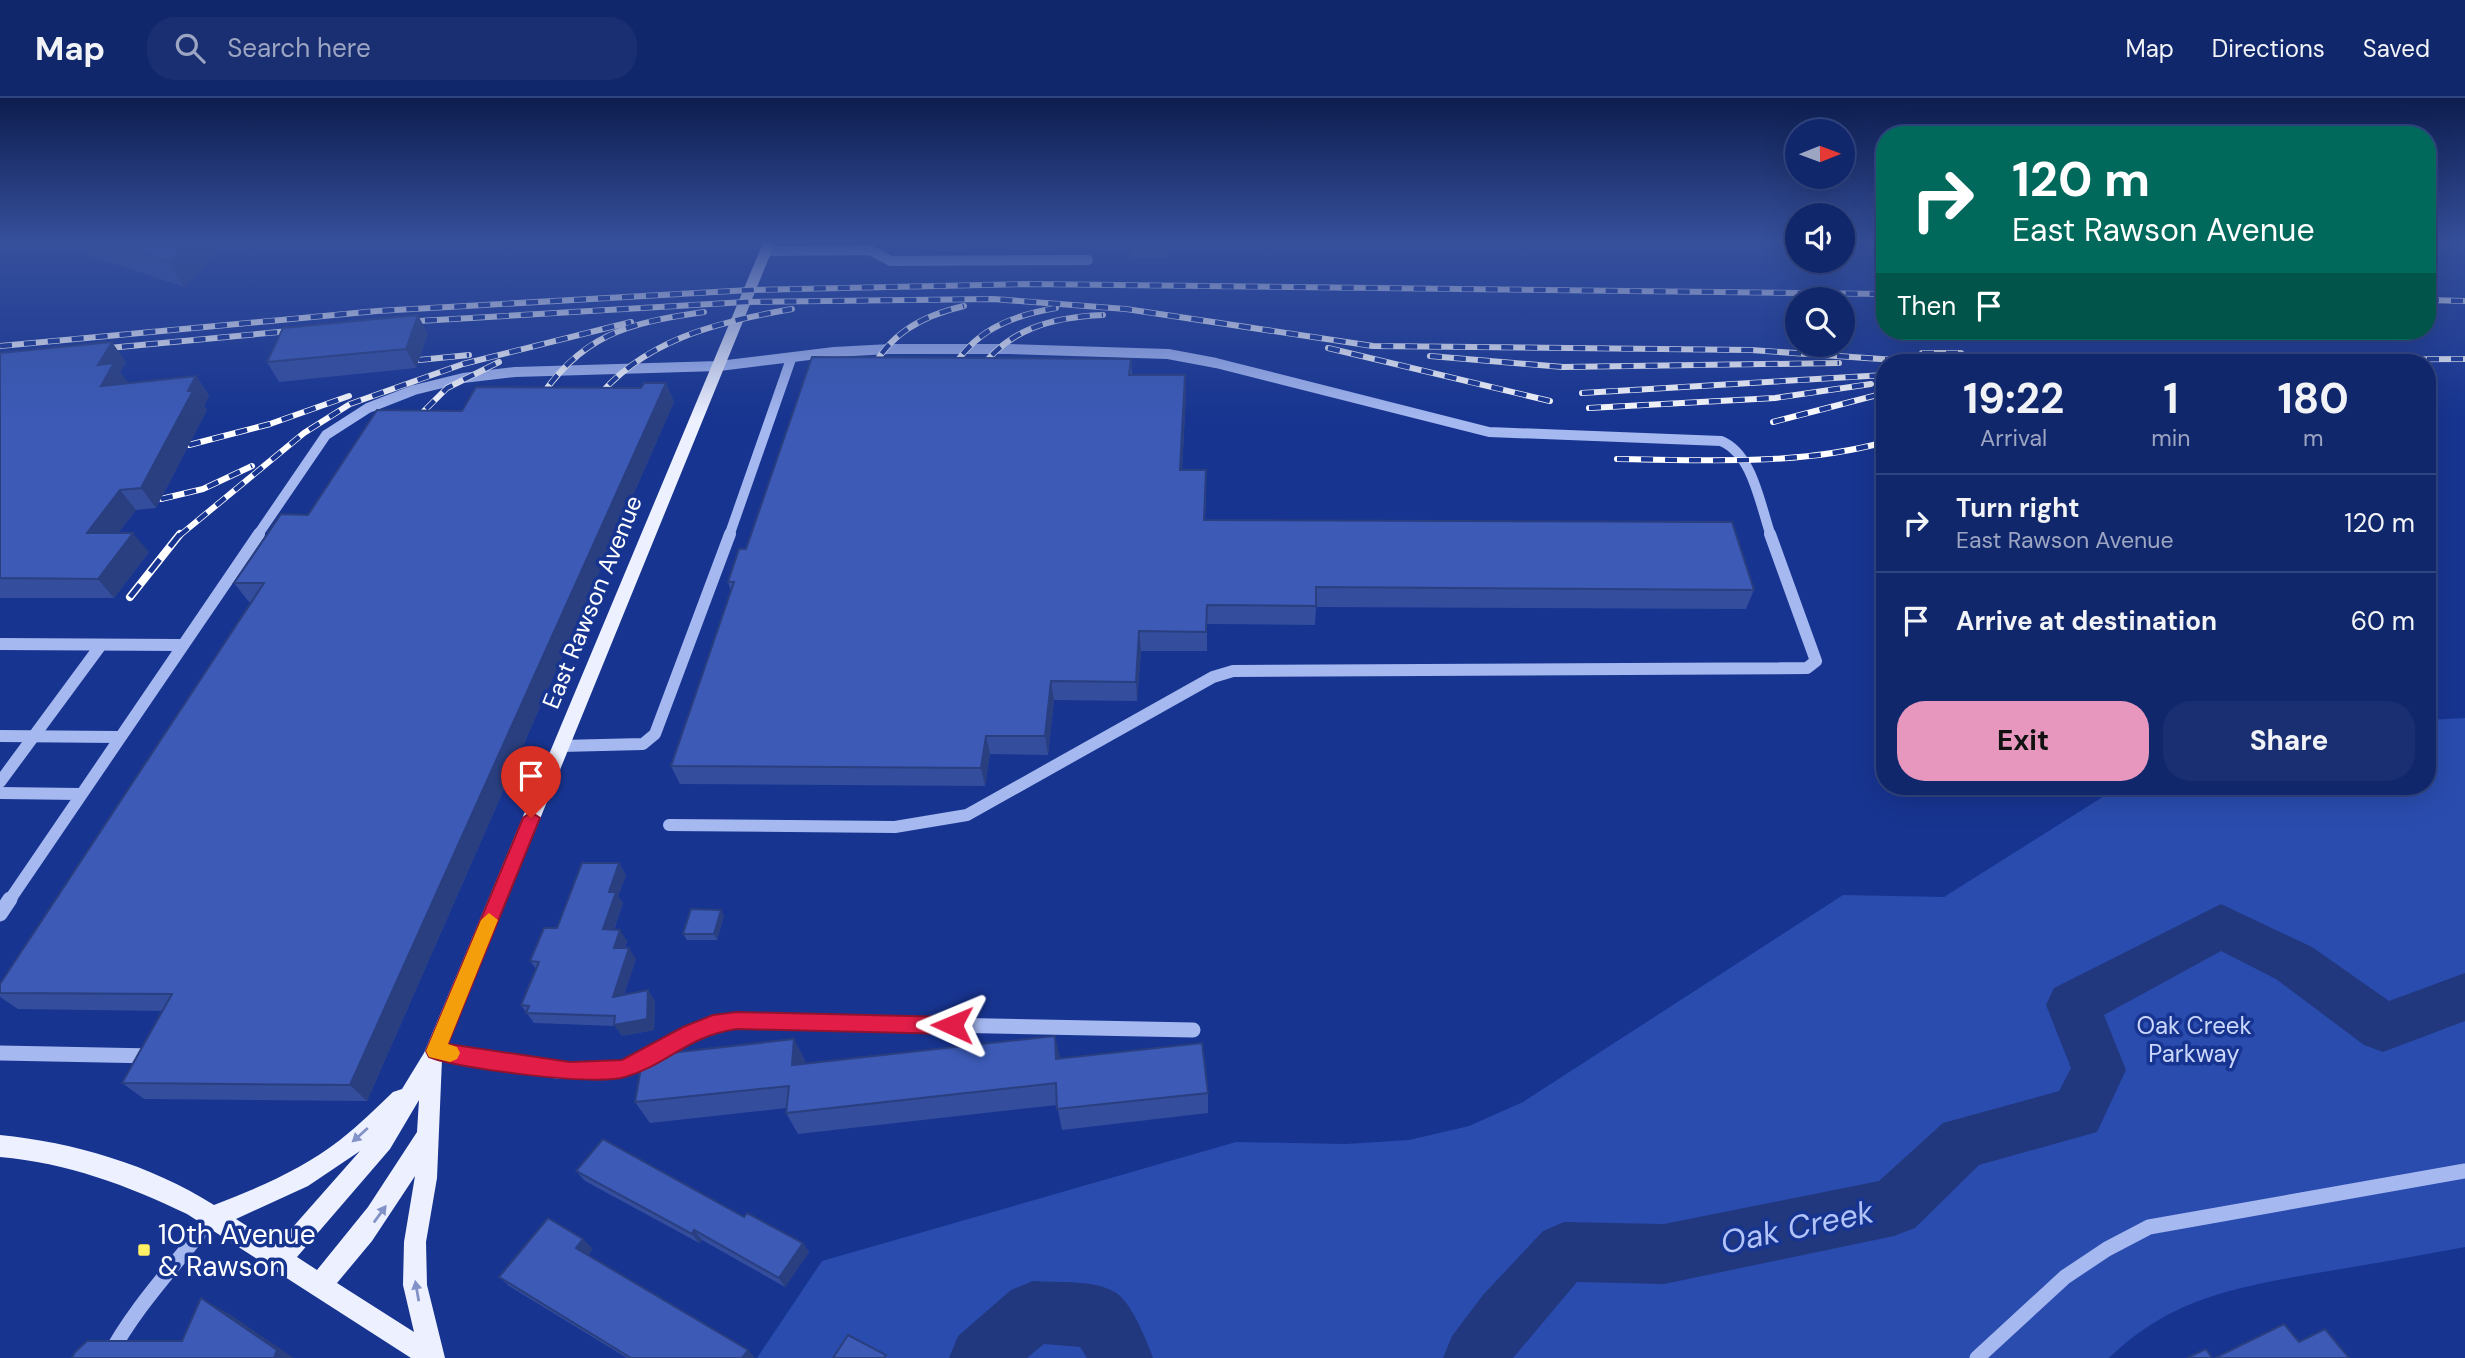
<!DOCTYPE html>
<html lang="en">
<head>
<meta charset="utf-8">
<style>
  :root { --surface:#11276c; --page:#1a2f72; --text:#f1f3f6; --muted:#9ca5c2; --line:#30447f; --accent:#e797bd }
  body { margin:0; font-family:"DM Sans",sans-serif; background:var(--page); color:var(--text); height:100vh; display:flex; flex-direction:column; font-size:26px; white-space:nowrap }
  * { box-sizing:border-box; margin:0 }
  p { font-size:23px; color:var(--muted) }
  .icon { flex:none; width:38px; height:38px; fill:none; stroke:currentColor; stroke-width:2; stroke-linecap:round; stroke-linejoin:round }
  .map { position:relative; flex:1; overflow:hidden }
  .side { position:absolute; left:1876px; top:256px; width:560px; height:441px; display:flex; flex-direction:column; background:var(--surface); border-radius:28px; box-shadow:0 7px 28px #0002,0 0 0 2px var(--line) }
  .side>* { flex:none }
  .top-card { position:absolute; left:1876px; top:28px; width:560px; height:214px; border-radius:28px; box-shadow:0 7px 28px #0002,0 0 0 2px var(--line); background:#00695c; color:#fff; overflow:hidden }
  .needle { width:46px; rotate:89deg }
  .buttons { position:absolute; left:1785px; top:21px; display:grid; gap:14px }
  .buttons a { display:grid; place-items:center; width:70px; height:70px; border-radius:50%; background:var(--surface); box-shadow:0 7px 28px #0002,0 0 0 2px var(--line); font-size:35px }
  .pin { position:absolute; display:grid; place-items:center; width:60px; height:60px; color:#fff; margin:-72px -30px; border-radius:50% 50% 50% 0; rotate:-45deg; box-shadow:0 0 7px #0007 }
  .pin .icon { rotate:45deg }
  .me { position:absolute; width:77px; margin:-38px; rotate:271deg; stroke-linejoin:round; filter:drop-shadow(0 0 5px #0008) }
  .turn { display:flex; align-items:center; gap:24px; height:147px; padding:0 21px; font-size:32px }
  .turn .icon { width:91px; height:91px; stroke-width:2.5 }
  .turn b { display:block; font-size:49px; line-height:60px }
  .then { display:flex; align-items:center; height:66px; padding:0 21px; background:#0003; gap:14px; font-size:26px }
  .eta { display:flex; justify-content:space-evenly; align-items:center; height:119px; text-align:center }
  .eta b { font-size:42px; font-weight:700; line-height:49px }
  .action { display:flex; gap:14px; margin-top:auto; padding:14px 21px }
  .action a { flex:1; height:80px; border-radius:28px; background:var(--accent); color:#111; font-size:28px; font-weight:700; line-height:80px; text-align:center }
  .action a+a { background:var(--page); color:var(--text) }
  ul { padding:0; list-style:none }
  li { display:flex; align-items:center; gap:21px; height:98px; padding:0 21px; border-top:2px solid var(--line) }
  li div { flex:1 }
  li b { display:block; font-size:26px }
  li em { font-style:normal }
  header { display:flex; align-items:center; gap:42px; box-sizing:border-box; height:98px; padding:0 35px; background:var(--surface); border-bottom:2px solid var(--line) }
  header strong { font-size:33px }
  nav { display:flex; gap:38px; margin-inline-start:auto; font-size:24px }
  .search { width:490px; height:63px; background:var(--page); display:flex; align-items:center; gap:18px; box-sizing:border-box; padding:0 24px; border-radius:28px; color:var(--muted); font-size:26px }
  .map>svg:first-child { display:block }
</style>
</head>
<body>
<header>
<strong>Map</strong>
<div class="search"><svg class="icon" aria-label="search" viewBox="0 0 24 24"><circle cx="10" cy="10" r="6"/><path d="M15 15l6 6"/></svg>Search here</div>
<nav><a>Map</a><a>Directions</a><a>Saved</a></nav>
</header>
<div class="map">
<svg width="2465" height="1260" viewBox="0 0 2465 1260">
  <rect width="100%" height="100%" fill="#173490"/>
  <path fill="#2a4cae" d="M2465,620V1149C2418,1158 2370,1166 2323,1174C2239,1189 2173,1198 2109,1260H757L822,1163L1236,1044L1346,1046L1409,1042L1469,1028L1523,1004L1843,797L1944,799L2120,688H2427V622Z"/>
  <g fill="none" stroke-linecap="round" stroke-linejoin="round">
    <g fill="#22387e" fill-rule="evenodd">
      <polygon points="2221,806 2312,849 2389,903 2465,875 2465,923 2383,954 2364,947 2276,881 2221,853 2104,917 2126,972 2097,1034 1979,1067 1915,1130 1894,1138 1664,1186 1577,1184 1513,1260 1443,1260 1452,1238 1483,1197 1543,1133 1564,1124 1664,1126 1879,1083 1943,1025 2059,993 2071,970 2046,907 2054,890"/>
      <path d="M1033,1183C1057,1185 1100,1181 1119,1197C1133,1209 1147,1243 1153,1260H1087L1080,1249L1044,1246L1027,1260H949L958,1238L1011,1192Z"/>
    </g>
    <g stroke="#a5b8f0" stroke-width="10">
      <polyline points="766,153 870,152 891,163 1088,162"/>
      <path d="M257,438L326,337L368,310L414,292L463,280L515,274L719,268L834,254L890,251H1009L1168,256L1216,265L1489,334L1721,343C1753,356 1760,407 1771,438"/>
      <polyline points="729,438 791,261"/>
    </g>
    <g stroke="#a5b8f0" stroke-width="12">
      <polyline points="0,546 181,547"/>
      <polyline points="0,638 119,639"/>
      <polyline points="561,648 643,646 655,636 730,436"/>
      <polyline points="0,684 101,547"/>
      <polyline points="0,695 80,696"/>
      <polyline points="669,727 895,729 967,717 1213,579 1233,573 1807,570 1816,563 1770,436"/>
      <polyline points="9,803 259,436"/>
    </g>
    <g stroke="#a5b8f0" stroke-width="15">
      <polyline points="0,816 10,801"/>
      <polyline points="436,953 557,973 605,974 642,964 696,932 737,923 1193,932"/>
      <polyline points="0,955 154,958"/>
      <path d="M108,1260C135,1208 177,1166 212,1119"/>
      <polyline points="1977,1260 2065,1179 2107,1151 2149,1129 2465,1073"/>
    </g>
    <path fill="#edf1ff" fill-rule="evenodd" d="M763,145H775L442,961L437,1080L426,1144L427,1187L445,1260H411L187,1116C127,1087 67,1065 0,1059V1037C73,1044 151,1067 214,1107C258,1090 303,1071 340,1042C359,1027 376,1010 393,994L402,991L424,955ZM419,1002L417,1034L368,1109L317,1172L297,1159L390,1051ZM360,1053L277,1147L236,1121L308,1088ZM415,1078L404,1144L403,1187L414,1234L337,1185L372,1143Z"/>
    <g stroke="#fff" stroke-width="6">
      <g id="rail-far1">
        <polyline points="2427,202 2465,203"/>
        <polyline points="401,224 745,204 993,201 1126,211 1373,248 1751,252 1924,264"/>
        <polyline points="0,248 377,213 750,192 1028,186 1885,196"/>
        <polyline points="1328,250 1550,303"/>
        <polyline points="98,251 300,232"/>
        <polyline points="1922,255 1961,255"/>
        <polyline points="1430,258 1563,269 1839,265"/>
        <polyline points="419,262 469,257"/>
        <polyline points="1947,264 2465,261"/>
        <path d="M869,276C889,236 921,218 964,208"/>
        <path d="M949,276C973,233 1009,218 1056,210"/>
        <path d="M977,276C1006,231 1052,219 1103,217"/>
        <polyline points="1582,295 1885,277"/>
        <path d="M593,305C641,242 717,224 792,211"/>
        <path d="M536,306C580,237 626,225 704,214"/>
        <polyline points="1589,310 1775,300 1871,286"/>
        <polyline points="1773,324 1885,295"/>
        <polyline points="409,328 447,290 499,264"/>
        <polyline points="189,347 270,326 349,298"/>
        <path d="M1617,361C1708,362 1797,368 1885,344"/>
        <polyline points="161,401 203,391 252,368"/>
        <polyline points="179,438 304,335 350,306 463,266 631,224"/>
      </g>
    </g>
    <g stroke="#fff" stroke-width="8">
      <polyline id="rail" points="130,499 180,436"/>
    </g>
    <use href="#rail-far1" stroke="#173490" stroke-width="4.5" stroke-dasharray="12" stroke-linecap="butt"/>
    <use href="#rail" stroke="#173490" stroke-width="5" stroke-dasharray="16" stroke-linecap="butt"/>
  </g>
  <g fill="#344d9d">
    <polygon points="53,145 224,145 184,189"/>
    <polygon points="888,145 1168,145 1167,160 1130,160 1130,147 889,148"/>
    <polygon points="428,236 416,270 279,284 267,264"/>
    <polygon points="0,255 126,264 120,274 128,285 196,278 209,297 204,308 207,312 156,410 136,412 118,435 149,454 114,500 0,500"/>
    <polygon points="1131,261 1132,277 1186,297 1182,372 1206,391 1205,422 1754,492 1746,511 1316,509 1315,527 1207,526 1207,553 1141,553 1137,603 1054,602 1048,657 990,656 985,688 680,686 671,668 731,493 728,484 746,451"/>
    <polygon points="666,285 674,304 367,1003 144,1001 122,985 163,913 18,911 0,899 0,886 252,504 249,504 234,485 308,417 462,313 641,290"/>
    <polygon points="619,765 626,777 618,798 623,805 614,832 627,843 625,850 636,861 624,896 648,892 655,903 654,932 622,938 615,928 534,925 521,907 536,871 530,863 557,830"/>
    <polygon points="724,818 717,842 687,842 683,836"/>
    <polygon points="794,941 805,963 805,965 1060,961 1208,995 1208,1015 1062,1032 1057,1007 798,1036 786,1015 787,1010 650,1025 635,1004"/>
    <polygon points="576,1073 744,1119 803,1145 809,1154 785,1189 702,1142 699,1145 585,1083"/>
    <polygon points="593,1151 588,1157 748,1252 755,1260 627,1260 509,1188 499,1179"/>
  </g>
  <g fill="#2a3f7f">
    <polygon points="186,145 224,145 184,189 168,164"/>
    <polygon points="418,217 428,236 416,270 406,251"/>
    <polygon points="112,244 126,264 120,274 128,285 101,288 98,267"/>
    <polygon points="1185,277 1186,297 1181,391 1180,372"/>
    <polygon points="196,278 209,297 204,308 207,312 156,410 141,390"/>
    <polygon points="666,285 674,304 367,1003 350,987"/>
    <polygon points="120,392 136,412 103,454 87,435"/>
    <polygon points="133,435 149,454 114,500 98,481"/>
    <polygon points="1139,533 1141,553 1137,603 1136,584"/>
    <polygon points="1051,583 1054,602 1048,657 1045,638"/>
    <polygon points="986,638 990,656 985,688 981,670"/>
    <polygon points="619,765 626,777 618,798 623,805 610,842 603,831 609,794"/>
    <polygon points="721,812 724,818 717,842 714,836"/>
    <polygon points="620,832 627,843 621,861 614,850"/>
    <polygon points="629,850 636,861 620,909 613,899"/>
    <polygon points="648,892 655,903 654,932 622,938 614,927"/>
    <polygon points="1055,938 1060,959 1061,982 1056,961"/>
    <polygon points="794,941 805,963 804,988 792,967"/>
    <polygon points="694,1132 702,1142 699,1145 692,1136"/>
    <polygon points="583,1141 593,1151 586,1159 576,1150"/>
    <polygon points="803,1145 809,1154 785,1189 779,1180"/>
    <polygon points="201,1200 231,1217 294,1260 274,1260"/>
    <polygon points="748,1252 755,1260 742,1260"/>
  </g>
  <g fill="#3c5ab6" stroke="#2a3f7f" stroke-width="2">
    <polygon points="111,145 186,145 168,164"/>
    <polygon points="418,217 406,251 267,264 283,230"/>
    <polygon points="112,244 98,267 114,265 101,288 196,278 188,293 193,293 141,390 120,392 87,435 133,435 98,481 0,480 0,255"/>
    <polygon points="812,259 1131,261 1129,277 1185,277 1180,372 1206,372 1204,422 1732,424 1754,492 1316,489 1316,508 1207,507 1206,534 1139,533 1136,584 1051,583 1045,638 986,638 981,670 671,668 734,484 728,484 739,451 746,451"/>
    <polygon points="644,285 666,285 350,987 122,985 172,896 0,895 0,886 264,485 234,485 281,416 308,417 377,312 462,313 476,289 641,290"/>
    <polygon points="582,765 619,765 609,794 616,794 603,831 620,832 614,850 629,850 613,899 648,892 647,921 614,927 615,918 526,915 529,908 521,907 539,864 530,863 544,830 557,830"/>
    <polygon points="691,811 721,812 714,836 683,836"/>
    <polygon points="1055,938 1056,961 1202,945 1208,995 1057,1011 1056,985 786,1015 789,988 635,1004 643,958 794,941 792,967"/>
    <polygon points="603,1041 744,1119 747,1115 803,1145 779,1180 694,1132 692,1136 576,1073"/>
    <polygon points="548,1120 583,1141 576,1150 748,1252 742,1260 631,1260 499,1179"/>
    <polygon points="201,1200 277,1252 274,1260 72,1260 75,1254 87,1243 182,1243"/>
    <polygon points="2284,1226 2299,1244 2325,1231 2349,1260 2215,1260"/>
    <polygon points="848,1237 886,1257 884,1260 833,1260"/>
    <polygon points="2206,1251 2212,1260 2187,1260"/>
  </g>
  <defs><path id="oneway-solid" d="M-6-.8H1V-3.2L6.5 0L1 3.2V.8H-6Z" transform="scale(1.75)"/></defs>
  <g fill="#8292c8">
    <use href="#oneway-solid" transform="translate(360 1037) rotate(138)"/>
    <use href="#oneway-solid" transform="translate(380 1116) rotate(-54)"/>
    <use href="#oneway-solid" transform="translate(417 1193) rotate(-100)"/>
  </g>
  <linearGradient id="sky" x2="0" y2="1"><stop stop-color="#0d1d4f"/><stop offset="0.45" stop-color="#36509c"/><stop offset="1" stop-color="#36509c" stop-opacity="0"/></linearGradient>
  <rect width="2465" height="321" fill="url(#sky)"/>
  <path fill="#e11d48" stroke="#92132f" stroke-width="2" d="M531,714L540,720L448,946L570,964L622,962L683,929L713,917L737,914L952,919L959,921L961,927L959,933L952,936L737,931C687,938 669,966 625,979C596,988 459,971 429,959L426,953L523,720Z"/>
  <polygon fill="#f59e0b" points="489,815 498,822 448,946 457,949 460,955 457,961 450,964 429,959 426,953 481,822"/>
  <rect fill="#fff163" stroke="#173490" stroke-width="2.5" x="137" y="1145" width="14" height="14" rx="3.5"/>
  <g text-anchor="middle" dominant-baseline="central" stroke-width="7" stroke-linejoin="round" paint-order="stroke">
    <g font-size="24" fill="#fff" stroke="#173490">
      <text transform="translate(592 504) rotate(-68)">East Rawson Avenue</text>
    </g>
    <g font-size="24" fill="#cbd7fb" stroke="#173490">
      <text x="2194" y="927">Oak Creek<tspan x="2194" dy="28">Parkway</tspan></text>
    </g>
    <g font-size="28" fill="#fff" stroke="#173490" text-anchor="start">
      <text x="158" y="1136">10th Avenue<tspan x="158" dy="32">&amp; Rawson</tspan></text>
    </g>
    <g font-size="32" font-style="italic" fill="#b1c3f7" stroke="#173490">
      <text transform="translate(1797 1129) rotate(-12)">Oak Creek</text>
    </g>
  </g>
</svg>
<div class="buttons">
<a><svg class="needle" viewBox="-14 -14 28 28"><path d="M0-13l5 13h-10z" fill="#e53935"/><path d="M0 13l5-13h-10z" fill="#9ca5c2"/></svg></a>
<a><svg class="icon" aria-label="sound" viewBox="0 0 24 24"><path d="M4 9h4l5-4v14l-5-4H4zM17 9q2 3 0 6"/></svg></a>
<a><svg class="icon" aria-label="search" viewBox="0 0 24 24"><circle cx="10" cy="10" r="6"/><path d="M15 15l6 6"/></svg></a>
</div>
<div class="pin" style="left:531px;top:720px;background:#d93025"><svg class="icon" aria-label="arrive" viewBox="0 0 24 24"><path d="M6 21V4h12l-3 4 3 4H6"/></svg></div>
<svg class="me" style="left:952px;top:927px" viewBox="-20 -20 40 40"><path d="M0-17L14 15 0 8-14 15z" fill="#e11d48" stroke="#fff" stroke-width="4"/></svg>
<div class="top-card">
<div class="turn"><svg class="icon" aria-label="right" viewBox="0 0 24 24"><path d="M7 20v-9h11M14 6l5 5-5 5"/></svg><div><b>120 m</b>East Rawson Avenue</div></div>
<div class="then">Then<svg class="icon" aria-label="arrive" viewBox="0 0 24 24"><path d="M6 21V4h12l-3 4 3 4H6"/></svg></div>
</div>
<section class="side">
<div class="eta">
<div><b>19:22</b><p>Arrival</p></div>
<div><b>1</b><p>min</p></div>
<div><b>180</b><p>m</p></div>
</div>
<ul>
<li><svg class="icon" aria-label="right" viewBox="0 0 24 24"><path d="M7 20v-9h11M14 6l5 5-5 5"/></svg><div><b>Turn right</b><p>East Rawson Avenue</p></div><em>120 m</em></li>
<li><svg class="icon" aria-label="arrive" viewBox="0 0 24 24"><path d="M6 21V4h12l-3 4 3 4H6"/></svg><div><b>Arrive at destination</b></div><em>60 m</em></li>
</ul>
<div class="action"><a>Exit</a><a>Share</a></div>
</section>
</div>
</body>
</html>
